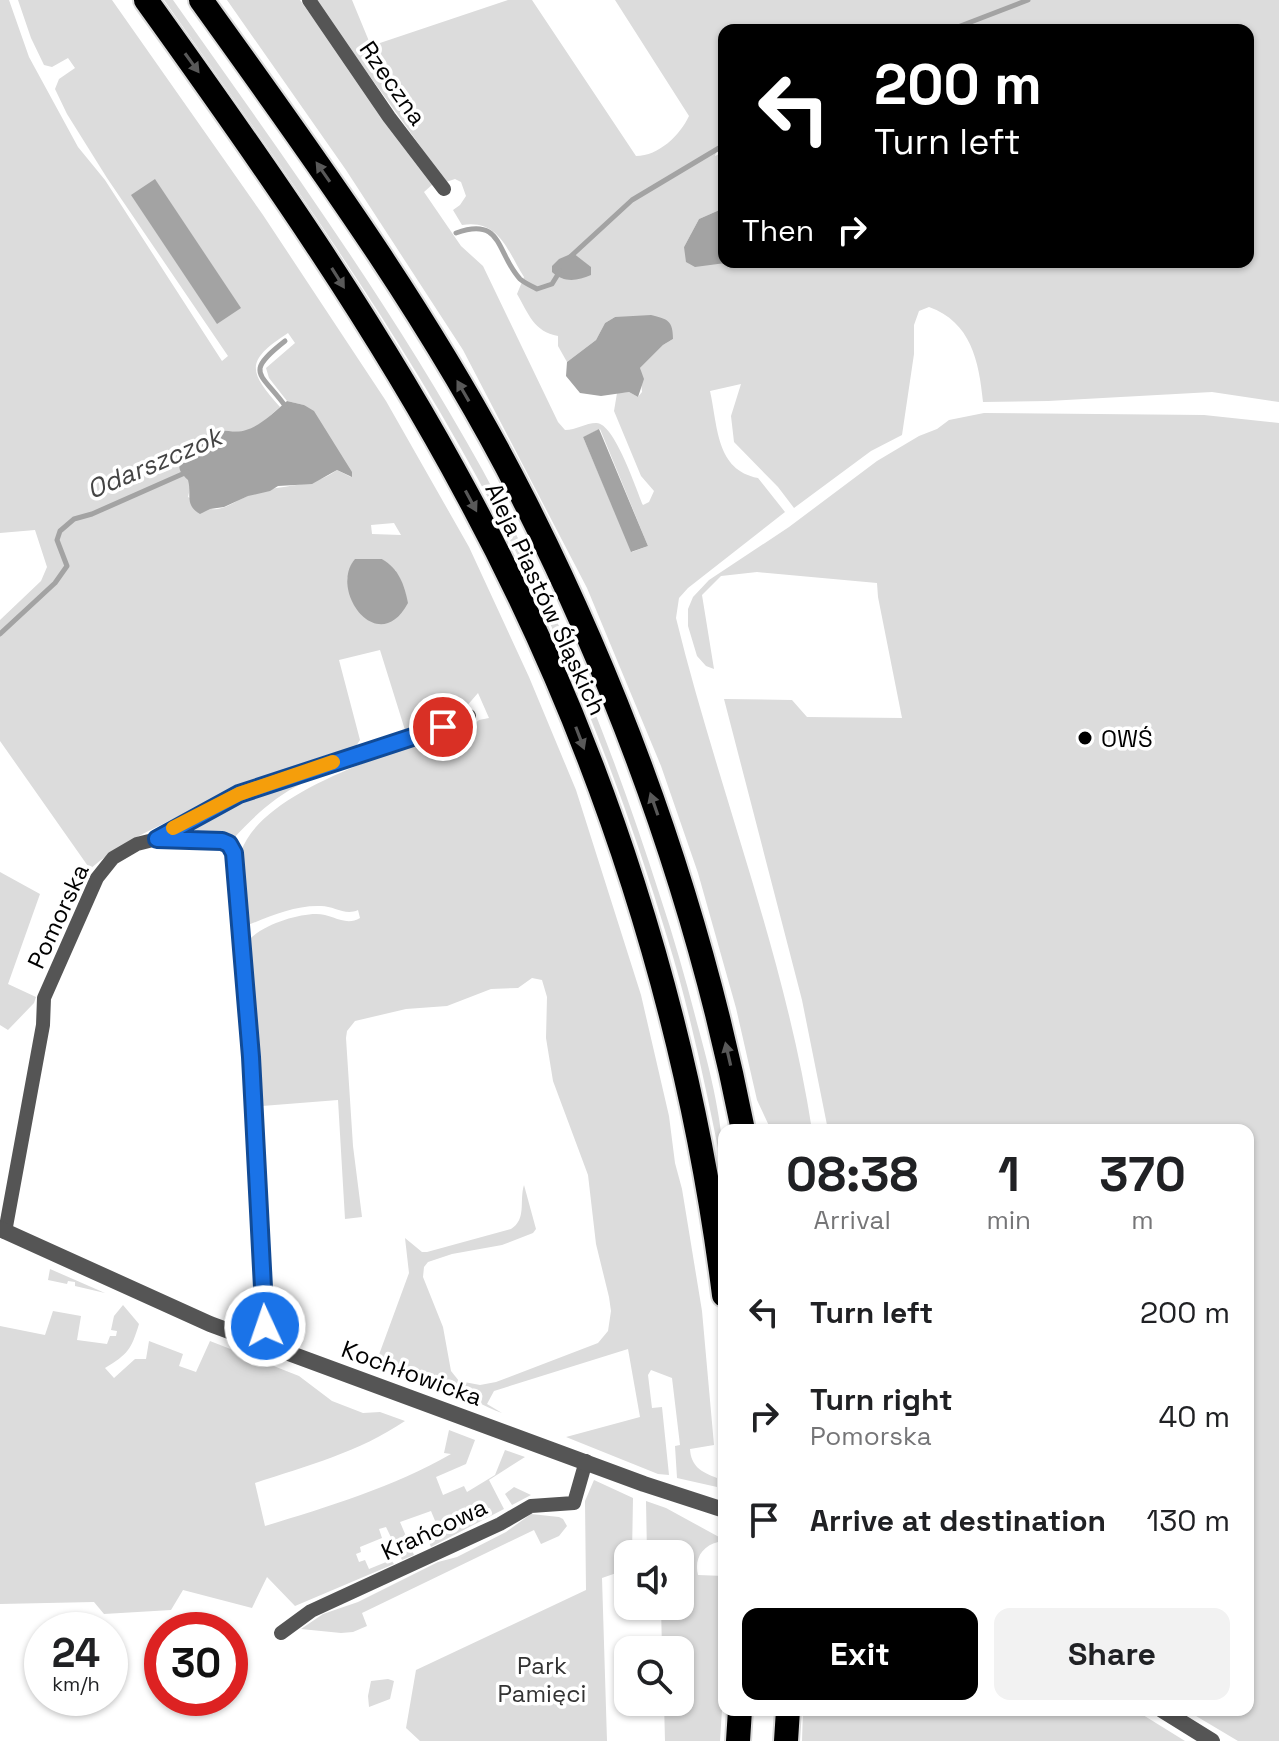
<!DOCTYPE html>
<html lang="en">
<head>
<meta charset="utf-8">
<style>
  :root { --surface:#fff; --page:#f2f2f2; --text:#202124; --muted:#757577; --accent:#000 }
  body { margin:0; font-family:"Space Grotesk",sans-serif; background:var(--page); color:var(--text); height:100vh; display:flex; flex-direction:column; font-size:30px; white-space:nowrap }
  * { box-sizing:border-box; margin:0 }
  p { font-size:26px; color:var(--muted) }
  .icon { flex:none; width:44px; height:44px; fill:none; stroke:currentColor; stroke-width:2; stroke-linecap:round; stroke-linejoin:round }
  .map { position:relative; flex:1; overflow:hidden }
  .panel { position:absolute; left:718px; top:1124px; width:536px; height:592px; display:flex; flex-direction:column; background:var(--surface); border-radius:16px; box-shadow:0 2px 6px #0004 }
  .panel>* { flex:none }
  .hud { position:absolute; left:718px; top:24px; width:536px; height:244px; border-radius:16px; box-shadow:0 2px 6px #0004; background:#000; color:#fff; overflow:hidden }
  .buttons { position:absolute; left:614px; top:1540px; display:grid; gap:16px }
  .buttons a { display:grid; place-items:center; width:80px; height:80px; border-radius:16px; background:var(--surface); box-shadow:0 2px 6px #0004; font-size:40px }
  .speed { position:absolute; left:24px; top:1612px; display:flex; gap:16px; font-size:40px; font-weight:700; text-align:center }
  .speed>* { display:grid; place-content:center; width:104px; height:104px; border-radius:50%; background:var(--surface); box-shadow:0 2px 6px #0004; line-height:1 }
  .speed small { font-size:20px; font-weight:400 }
  .speed .limit { border:12px solid #d22; background:#fff; color:#111 }
  .pin { position:absolute; display:grid; place-items:center; width:68px; height:68px; color:#fff; margin:-34px; border:4px solid #fff; border-radius:50%; box-shadow:0 2px 8px #0007 }
  .me { position:absolute; width:88px; margin:-44px; rotate:357deg; stroke-linejoin:round; filter:drop-shadow(0 0 6px #0008) }
  .turn { display:flex; align-items:center; gap:28px; height:168px; padding:0 24px; font-size:36px }
  .turn .icon { width:104px; height:104px; stroke-width:2.5 }
  .turn b { display:block; font-size:56px; line-height:68px }
  .then { display:flex; align-items:center; height:76px; padding:0 24px; background:#0003; gap:16px; font-size:30px }
  .eta { display:flex; justify-content:space-evenly; align-items:center; height:136px; text-align:center }
  .eta b { font-size:48px; font-weight:700; line-height:56px }
  .cta { display:flex; gap:16px; margin-top:auto; padding:16px 24px }
  .cta a { flex:1; height:92px; border-radius:16px; background:var(--accent); color:#fff; font-size:32px; font-weight:700; line-height:92px; text-align:center }
  .cta a+a { background:var(--page); color:var(--text) }
  ul { padding:0; list-style:none }
  li { display:flex; align-items:center; gap:24px; height:104px; padding:0 24px }
  li div { flex:1 }
  li b { display:block; font-size:30px }
  li em { font-style:normal }
  .map>svg:first-child { display:block }
</style>
</head>
<body>
<div class="map">
<svg width="1279" height="1741" viewBox="0 0 1279 1741">
  <rect width="100%" height="100%" fill="#fff"/>
  <g fill="#dcdcdc" fill-rule="evenodd">
    <path d="M0,0H9L29,57L78,147L105,180L222,361L228,356L107,178L67,114L55,89L59,79L75,68L68,58L52,67L44,65L31,38L18,0H112L263,215L386,401L469,547L529,677L576,790L641,995L669,1116L675,1163L682,1189L702,1311L714,1445L690,1449C691,1466 701,1472 717,1478V1487L677,1478L675,1446L680,1445L672,1378L651,1370L648,1375L652,1408L662,1407L669,1475L658,1474L566,1437L640,1417L628,1349L494,1391L487,1404L502,1413C462,1399 417,1360 373,1371L409,1273L405,1238L422,1252H427L511,1229C527,1219 519,1201 524,1185L536,1229L533,1233L502,1245L452,1254L428,1262L424,1267L423,1277L443,1327L451,1371L459,1381L480,1385L496,1382L598,1343L608,1331L611,1311L609,1297L596,1244L588,1175L553,1081L546,1038L547,997L542,980L532,978L518,988L491,989L447,1006L406,1009L355,1021L347,1031L346,1038L353,1146L362,1217L345,1219L338,1100L262,1106L249,940C262,925 297,914 316,914C333,914 345,927 360,918L358,910C345,916 334,906 321,906C295,905 270,916 246,926C245,909 237,866 241,852C262,787 412,746 472,726L479,720L489,718L478,693L465,708L405,730L380,650L339,660L360,740L356,746C295,764 236,788 179,816C148,831 116,846 90,869L0,741V620L41,581L47,567L35,530L0,533ZM288,333L295,343L266,368L269,378L287,401L304,405L351,477L337,470C310,490 276,483 247,496C235,501 224,511 211,509C203,507 195,500 188,497L190,488L186,455L194,451L211,432C221,430 229,432 239,432C255,432 268,417 280,407C248,371 245,361 288,333ZM394,523L401,535L372,534L371,525ZM375,559H382L396,571L355,605L347,578Z"/>
    <path d="M164,0H173C281,153 391,305 482,469C556,604 613,749 660,896C674,938 686,980 697,1023C711,1074 724,1125 724,1178C708,1098 692,1018 668,940C628,807 578,676 516,552C419,356 289,178 164,0Z"/>
    <path d="M227,0H300L433,184L424,192L461,246L483,266L558,422L565,430C576,430 586,423 596,423C614,422 636,489 643,505L649,502L654,491L641,476L614,411L617,393L629,392L638,397L642,392L640,368L663,345L673,339L631,317H615L605,323L596,340L567,362L558,346V336C534,332 528,313 517,294L524,277C507,250 499,219 462,225L453,210L460,205L466,196L461,182L455,179L446,182L315,0H352L371,46L508,0H532L636,156C659,156 680,135 689,116L615,0H1279V402L1212,392L1048,401L983,402C979,361 971,322 929,307L919,311L914,325V354L902,435L871,451L794,508L778,487L734,442L731,416L741,384L710,391C718,427 716,470 758,478L785,512L688,588L679,598L676,618C718,789 785,955 812,1130H771L757,1100L736,1008L698,873L661,766L587,588L463,350L346,170ZM724,30H1248V262H733L727,264L684,247L699,219L724,208V152L715,156L720,138L724,135ZM600,429L648,546L632,552L583,437Z"/>
    <polygon points="984,413 1204,415 1279,423 1279,1741 1238,1741 1186,1710 1248,1710 1248,1130 828,1130 802,1000 724,699 792,700 807,717 902,718 878,597 877,583 757,572 721,576 702,595 714,669 706,666 697,656 688,626 688,609 693,597 709,580 789,527 877,461 919,436 937,429 949,420"/>
    <path d="M301,778V784C276,796 254,816 235,837L182,836L175,829L240,797Z"/>
    <polygon points="0,872 40,894 8,984 36,997 34,1003 8,1030 0,1025"/>
    <polygon points="50,1269 105,1293 75,1286 75,1282 68,1281 67,1284 48,1280"/>
    <path d="M123,1305L139,1324C131,1350 128,1354 105,1368L114,1378L135,1359H146L149,1341L183,1354L179,1366L196,1372L210,1341L299,1376L332,1401L363,1413L380,1412L405,1421C359,1452 307,1466 255,1483L265,1526C327,1507 394,1487 451,1454L444,1453L449,1430L475,1440L466,1464L436,1477L443,1495L464,1486L467,1492L495,1475L505,1450L525,1457L489,1480L504,1509L431,1547L425,1533L438,1528L431,1511L400,1522L414,1555L402,1560L386,1527L379,1529L382,1538L360,1547L361,1552L356,1554L359,1562L365,1560L369,1569L391,1560L394,1564L295,1606L267,1577L252,1608L183,1590L171,1610L104,1614L94,1602L0,1604V1326L45,1335L53,1311L81,1316L77,1340L107,1344L110,1336H116L117,1331L111,1330L114,1316Z"/>
    <polygon points="594,1480 633,1498 632,1554 628,1554 628,1569 602,1578 607,1741 420,1741 406,1728 416,1670 586,1590 585,1501"/>
    <polygon points="514,1487 531,1495 512,1505 505,1494"/>
    <path d="M646,1501L666,1508L719,1537L718,1542C702,1546 694,1559 698,1575L724,1576V1678L720,1741H665L664,1702H680V1650H662L661,1606H680V1554H647Z"/>
    <polygon points="531,1514 559,1517 563,1519 567,1526 559,1536 541,1544 534,1530 362,1613 367,1626 353,1632 341,1633 301,1629 323,1614 358,1602 438,1562 457,1557 506,1532"/>
    <polygon points="388,1679 394,1681 390,1699 369,1707 368,1696 371,1681"/>
    <polygon points="803,1710 1135,1710 1185,1741 802,1741"/>
  </g>
  <g fill="#a3a3a3">
    <polygon points="155,179 241,308 217,324 131,195"/>
    <polygon points="724,208 724,262 733,262 695,267 686,262 684,247 699,219"/>
    <path d="M573,253L591,267V275C577,281 564,283 552,272V266L559,259Z"/>
    <path d="M651,315C668,319 673,321 673,339L663,345L640,368L644,379L638,397L629,392L601,396L580,393L566,376L567,362L596,340L605,323L615,317Z"/>
    <path d="M287,401L304,405L314,411L352,472V477L337,470L312,484L278,486L270,491L248,496L224,507L210,509L200,514C184,505 192,494 188,480C172,466 181,461 193,452C202,444 202,434 215,431C225,429 236,434 246,430C262,425 274,412 287,401Z"/>
    <polygon points="599,429 648,546 631,552 583,437"/>
    <path d="M355,559H382C399,569 404,584 408,603C378,659 328,590 355,559Z"/>
  </g>
  <g fill="none" stroke-linecap="round" stroke-linejoin="round">
    <g stroke="#a3a3a3" stroke-width="5">
      <polyline points="950,30 1028,0"/>
      <path d="M456,233C503,216 496,253 520,279C524,283 532,286 537,289L552,284L560,271"/>
      <polyline points="570,257 632,200 724,145"/>
      <path d="M285,341C243,374 261,372 286,407"/>
      <polyline points="0,634 55,583 67,566 57,540 60,531 74,519 92,514 187,472"/>
    </g>
    <g stroke="#dbdbdb" stroke-width="28">
      <g id="motorway">
        <path d="M146,0C261,160 375,322 468,496C602,743 689,1017 724,1295"/>
        <path d="M201,0C316,160 436,325 525,502C625,700 700,912 743,1130"/>
        <polyline points="738,1741 740,1710"/>
        <polyline points="786,1741 788,1710"/>
      </g>
    </g>
    <g stroke="#555" stroke-width="14">
      <polyline points="309,0 389,117 444,189"/>
      <polyline points="157,839 222,841 229,844 234,853 251,1057 265,1326 262,1343"/>
      <polyline points="5,1232 43,1025 44,998 97,878 113,858 137,844 157,839 239,794 325,764 390,746 469,716"/>
      <polyline points="281,1633 311,1611 500,1524 531,1506 574,1503 586,1461"/>
    </g>
    <g stroke="#555" stroke-width="16">
      <polyline points="0,1229 210,1324 644,1484 724,1510"/>
      <polyline points="1162,1710 1212,1741"/>
    </g>
    <use href="#motorway" stroke="#000" stroke-width="24"/>
  </g>
  <defs><path id="oneway-solid" d="M-6-.8H1V-3.2L6.5 0L1 3.2V.8H-6Z" transform="scale(2)"/></defs>
  <g fill="#595959">
    <use href="#oneway-solid" transform="translate(192 63) rotate(54)"/>
    <use href="#oneway-solid" transform="translate(323 172) rotate(-125)"/>
    <use href="#oneway-solid" transform="translate(338 278) rotate(58)"/>
    <use href="#oneway-solid" transform="translate(463 391) rotate(-120)"/>
    <use href="#oneway-solid" transform="translate(471 501) rotate(62)"/>
    <use href="#oneway-solid" transform="translate(580 738) rotate(69)"/>
    <use href="#oneway-solid" transform="translate(654 804) rotate(-109)"/>
    <use href="#oneway-solid" transform="translate(728 1054) rotate(-103)"/>
  </g>
  <g fill="none" stroke-linecap="round" stroke-linejoin="round">
    <g stroke="#114b97" stroke-width="20">
      <polyline id="route" points="265,1326 251,1057 234,853 229,844 222,841 157,839 239,794 443,727"/>
    </g>
    <use href="#route" stroke="#1a73e8" stroke-width="14"/>
    <polyline stroke="#f59e0b" stroke-width="14" points="173,828 239,794 333,762"/>
  </g>
  <circle fill="#000" stroke="#fff" stroke-width="3" cx="1085" cy="738" r="8"/>
  <g text-anchor="middle" dominant-baseline="central" stroke-width="7" stroke-linejoin="round" paint-order="stroke">
    <g font-size="24" fill="#000" stroke="#fff">
      <text transform="translate(393 83) rotate(55)">Rzeczna</text>
      <text transform="translate(546 599) rotate(65)">Aleja Piastów Śląskich</text>
      <text transform="translate(58 916) rotate(-65)">Pomorska</text>
      <text transform="translate(412 1373) rotate(20)">Kochłowicka</text>
      <text transform="translate(434 1529) rotate(-25)">Krańcowa</text>
    </g>
    <g font-size="24" fill="#000" stroke="#fff" text-anchor="start">
      <text x="1101" y="738">OWŚ</text>
    </g>
    <g font-size="24" fill="#333" stroke="#fff">
      <text x="542" y="1665">Park<tspan x="542" dy="28">Pamięci</tspan></text>
    </g>
    <g font-size="26" font-style="italic" fill="#444" stroke="#fff">
      <text transform="translate(154 463) rotate(-23)">Odarszczok</text>
    </g>
  </g>
</svg>
<div class="buttons">
<a><svg class="icon" aria-label="sound" viewBox="0 0 24 24"><path d="M4 9h4l5-4v14l-5-4H4zM17 9q2 3 0 6"/></svg></a>
<a><svg class="icon" aria-label="search" viewBox="0 0 24 24"><circle cx="10" cy="10" r="6"/><path d="M15 15l6 6"/></svg></a>
</div>
<div class="speed"><div>24<small>km/h</small></div><div class="limit">30</div></div>
<div class="pin" style="left:443px;top:727px;background:#d93025"><svg class="icon" aria-label="arrive" viewBox="0 0 24 24"><path d="M6 21V4h12l-3 4 3 4H6"/></svg></div>
<svg class="me" style="left:265px;top:1326px" viewBox="-20 -20 40 40"><circle r="17" fill="#1a73e8" stroke="#fff" stroke-width="3"/><path d="M0-11L8 9 0 5-8 9z" fill="#fff"/></svg>
<div class="hud">
<div class="turn"><svg class="icon" aria-label="left" viewBox="0 0 24 24"><path d="M17 20v-9H6M10 6l-5 5 5 5"/></svg><div><b>200 m</b>Turn left</div></div>
<div class="then">Then<svg class="icon" aria-label="right" viewBox="0 0 24 24"><path d="M7 20v-9h11M14 6l5 5-5 5"/></svg></div>
</div>
<section class="panel">
<div class="eta">
<div><b>08:38</b><p>Arrival</p></div>
<div><b>1</b><p>min</p></div>
<div><b>370</b><p>m</p></div>
</div>
<ul>
<li><svg class="icon" aria-label="left" viewBox="0 0 24 24"><path d="M17 20v-9H6M10 6l-5 5 5 5"/></svg><div><b>Turn left</b></div><em>200 m</em></li>
<li><svg class="icon" aria-label="right" viewBox="0 0 24 24"><path d="M7 20v-9h11M14 6l5 5-5 5"/></svg><div><b>Turn right</b><p>Pomorska</p></div><em>40 m</em></li>
<li><svg class="icon" aria-label="arrive" viewBox="0 0 24 24"><path d="M6 21V4h12l-3 4 3 4H6"/></svg><div><b>Arrive at destination</b></div><em>130 m</em></li>
</ul>
<div class="cta"><a>Exit</a><a>Share</a></div>
</section>
</div>
</body>
</html>
